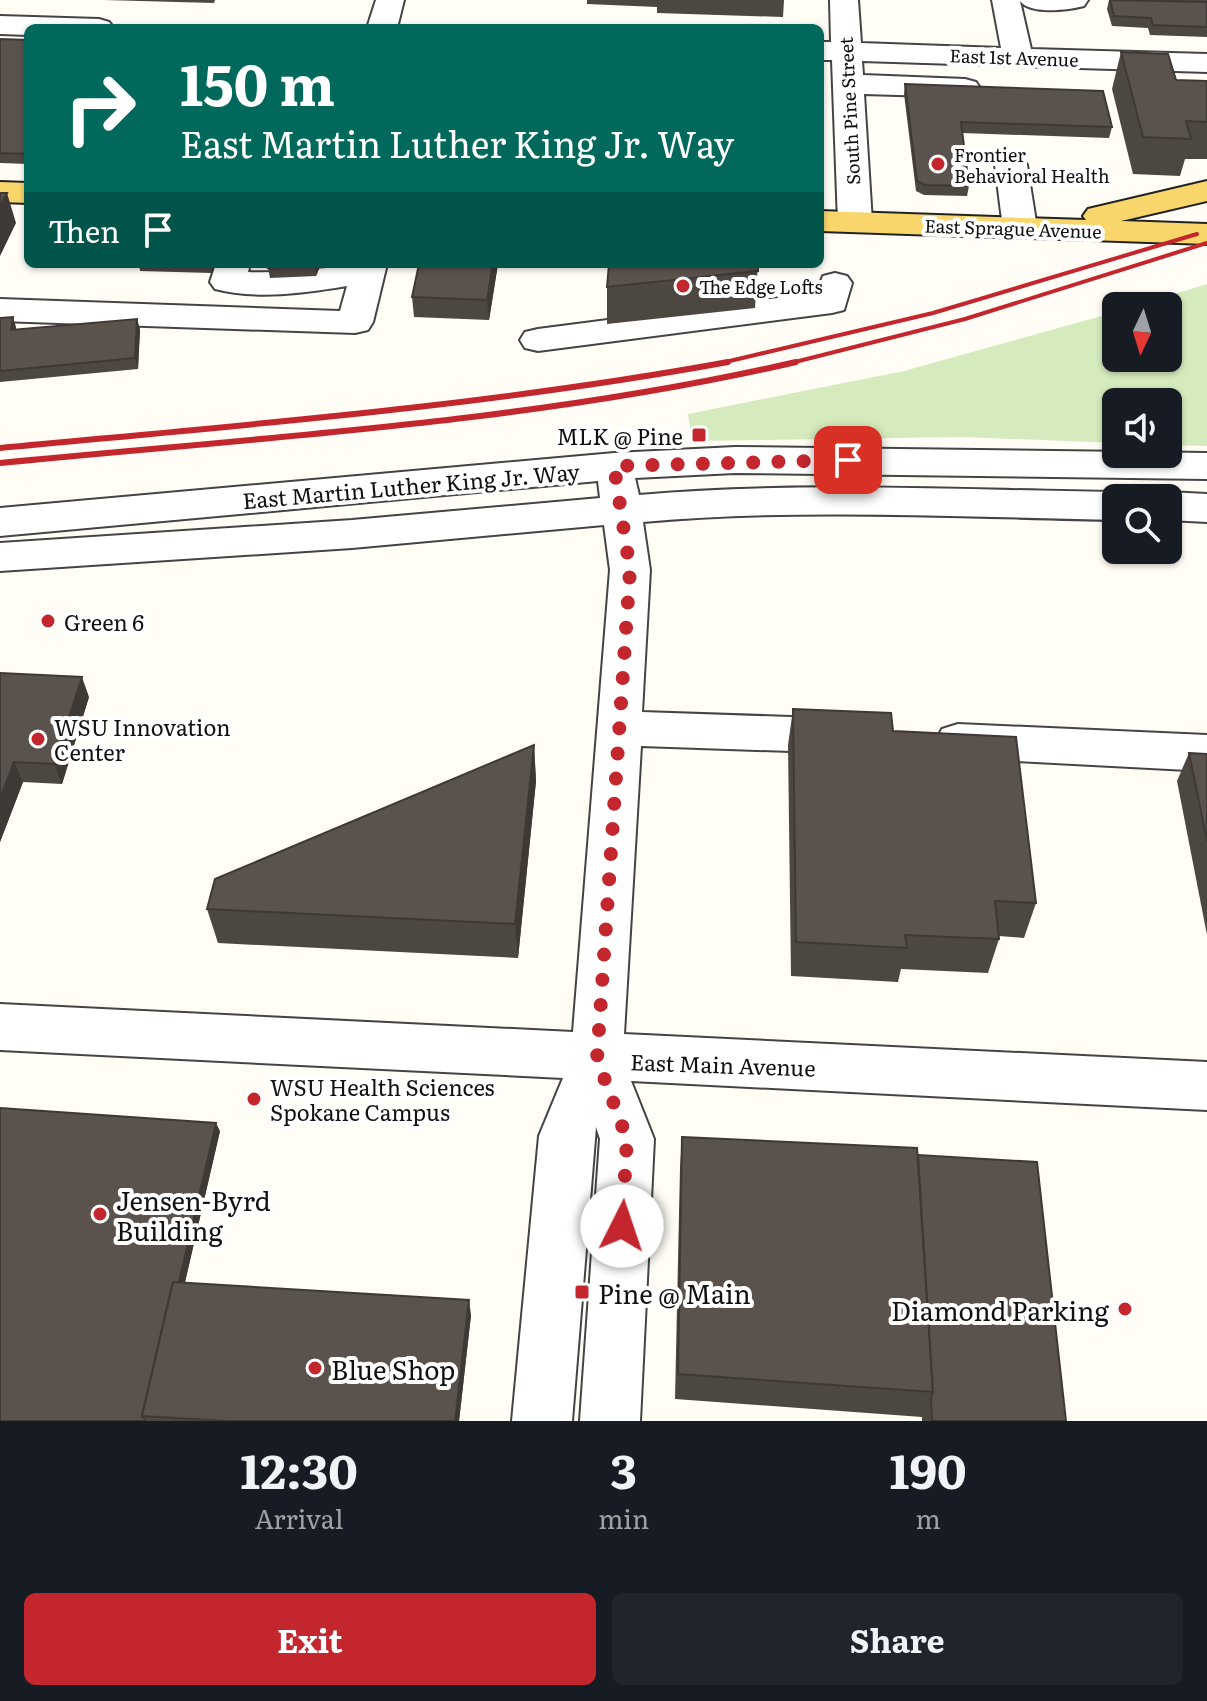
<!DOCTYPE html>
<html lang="en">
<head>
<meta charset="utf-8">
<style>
  :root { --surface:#171b24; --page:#20242c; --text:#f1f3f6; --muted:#9ea1a6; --accent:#c4262e }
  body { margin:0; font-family:Literata,serif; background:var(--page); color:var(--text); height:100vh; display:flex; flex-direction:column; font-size:30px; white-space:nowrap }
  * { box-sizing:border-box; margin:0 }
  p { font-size:26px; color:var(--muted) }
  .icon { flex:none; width:44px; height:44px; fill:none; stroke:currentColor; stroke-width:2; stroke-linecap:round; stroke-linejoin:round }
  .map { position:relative; height:1421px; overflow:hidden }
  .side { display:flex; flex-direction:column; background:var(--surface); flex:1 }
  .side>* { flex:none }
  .guide { position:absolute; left:24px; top:24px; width:800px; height:244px; border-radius:12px; box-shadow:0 2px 6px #0004; background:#00695c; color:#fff; overflow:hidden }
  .needle { width:52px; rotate:184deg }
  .buttons { position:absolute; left:1102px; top:292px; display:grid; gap:16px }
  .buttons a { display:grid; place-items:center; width:80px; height:80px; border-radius:12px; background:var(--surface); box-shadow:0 2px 6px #0004; font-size:40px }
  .pin { position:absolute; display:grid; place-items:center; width:68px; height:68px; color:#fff; margin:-34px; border-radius:16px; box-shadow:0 4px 12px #0006 }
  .me { position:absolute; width:88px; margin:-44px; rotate:4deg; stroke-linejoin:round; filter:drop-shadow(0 0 6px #0008) }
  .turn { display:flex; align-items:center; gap:28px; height:168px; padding:0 24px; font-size:36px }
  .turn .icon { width:104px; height:104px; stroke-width:2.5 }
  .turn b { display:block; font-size:56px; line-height:68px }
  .then { display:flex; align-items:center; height:76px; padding:0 24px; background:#0003; gap:16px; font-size:30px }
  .eta { display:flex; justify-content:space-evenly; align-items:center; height:136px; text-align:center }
  .eta b { font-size:48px; font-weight:700; line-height:56px }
  .button { display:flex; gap:16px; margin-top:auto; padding:16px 24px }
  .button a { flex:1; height:92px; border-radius:12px; background:var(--accent); color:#fff; font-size:32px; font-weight:700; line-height:92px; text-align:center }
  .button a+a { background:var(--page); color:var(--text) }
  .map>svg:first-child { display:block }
</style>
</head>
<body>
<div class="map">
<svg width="1207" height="1421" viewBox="0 0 1207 1421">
  <rect width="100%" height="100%" fill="#fffdf5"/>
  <polygon fill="#d5ebbd" points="1207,284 1207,446 1168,445 1168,402 1116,402 1116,443 962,437 692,441 688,414 904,371 1116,312 1116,358 1168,358 1168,306 1135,306"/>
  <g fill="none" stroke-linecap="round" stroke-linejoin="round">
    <g stroke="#444" stroke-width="4">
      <g id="minor">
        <polygon points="376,0 404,0 397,28 367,28"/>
        <path d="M830,0H858L861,43L1001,48L992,0H1088L1084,6C1068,10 1031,15 1020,1L1031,49L1207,54V72L862,61L863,75L965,79L976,82L980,88L976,94L965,97L864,94L872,222L867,229L855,232L843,229L838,222L832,60H820V42H831Z"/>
        <polygon points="0,16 99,19 109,22 114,28 28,28 28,35 0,34"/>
        <polygon points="1011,155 1022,158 1027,165 1037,228 1032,235 1020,238 1008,235 1003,228 995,165 1000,158"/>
        <path d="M216,264H250L248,272C295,274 340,264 387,264L373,322L368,330L355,333L0,321V299L340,311L347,286C304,293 258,300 215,289L210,282Z"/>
        <polygon points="835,273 847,276 852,283 844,310 832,313 538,351 525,348 520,340 525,332 538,329 816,293 823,276"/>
        <path d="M735,447L1207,453V479L735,473L635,478L639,495C797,481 958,490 1116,492L1131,498H1116V520C959,517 800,508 643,522L650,570L642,712L849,719L865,724L871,736L865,748L849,753L641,746L624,1034L1207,1062V1110L631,1081L654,1139L640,1421H580L600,1139L596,1127L572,1421H512L539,1136L563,1078L0,1050V1004L573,1032L610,570L604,525L352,548L0,571V543L352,520L600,498L598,481L0,536V508L614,453Z"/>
        <polygon points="1168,492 1207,494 1207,522 1168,520 1168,498 1153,498"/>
        <polygon points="958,724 1207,735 1207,771 958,758 942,753 936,741 942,729"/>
      </g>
    </g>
    <g stroke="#222" stroke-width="4">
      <g id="major">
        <polygon points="1207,181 1207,201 1121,221 1207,224 1207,244 820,231 820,211 1086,220 1083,216 1088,209"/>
        <polygon points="0,182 28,183 28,203 0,202"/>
      </g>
    </g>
    <use href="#minor" fill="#fff" fill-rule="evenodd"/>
    <use href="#major" fill="#f9d66b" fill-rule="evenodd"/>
    <g stroke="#c4262e" stroke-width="4">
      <polyline points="717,364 933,313 1197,234"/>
      <polyline points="787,364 965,319 1207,243"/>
    </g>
    <g stroke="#c4262e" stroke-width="6">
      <path d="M0,448C243,425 487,406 728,362"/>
      <path d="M0,463C265,437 536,422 796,362"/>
    </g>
  </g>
  <g fill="#4d4742">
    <polygon points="104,0 215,0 214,3"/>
    <polygon points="587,0 784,0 783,17 657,13 657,7 587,4"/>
    <polygon points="1109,0 1207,0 1207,37 1150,35 1148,28 1112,26 1107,9"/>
    <polygon points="0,39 28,40 28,164 0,163"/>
    <polygon points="1121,52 1176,80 1207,81 1207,159 1185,159 1180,176 1133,174 1112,89"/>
    <polygon points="905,84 1112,127 1109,138 962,133 969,186 967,196 924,195 916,191 904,94"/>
    <polygon points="139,264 215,264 212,273 140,271"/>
    <polygon points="269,264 321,264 316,276 270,278 268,268"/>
    <polygon points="498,264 489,320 414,317 412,297"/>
    <polygon points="758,264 755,308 607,324 607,287"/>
    <polygon points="13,317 16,330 140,329 138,369 0,382 0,318"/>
    <polygon points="0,673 89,697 62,784 23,782 0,842"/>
    <polygon points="793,709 893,731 1036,903 1024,938 999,936 999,939 988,973 901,969 898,982 791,976 788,745"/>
    <polygon points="534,745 536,781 518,958 218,943 207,909"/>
    <polygon points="1189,753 1207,754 1207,935 1177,781"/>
    <polygon points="220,1131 185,1282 471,1315 459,1421 0,1421"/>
    <polygon points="682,1137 918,1155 1066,1421 922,1421 922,1417 675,1399 680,1168"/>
  </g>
  <g fill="#3f3936">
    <polygon points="7,193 16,223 0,256 0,207"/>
    <polygon points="210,264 215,264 212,273"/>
    <polygon points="315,264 321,264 316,276 315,265"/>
    <polygon points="493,264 498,264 489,320 487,300"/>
    <polygon points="13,317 16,327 15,341 11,330"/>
    <polygon points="137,319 140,329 138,369 135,358"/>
    <polygon points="82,677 89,697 62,784 54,764"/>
    <polygon points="534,745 536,781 518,958 515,924"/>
    <polygon points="14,762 23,782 0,842 0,799"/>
    <polygon points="216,1123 220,1131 154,1416 148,1416"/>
    <polygon points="469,1300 471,1315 459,1421 455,1421"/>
  </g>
  <g fill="#5a524d" stroke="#3f3936" stroke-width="2">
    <polygon points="1110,0 1207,2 1207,27 1153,25 1151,18 1114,16"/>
    <polygon points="0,39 28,40 28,154 0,153"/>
    <polygon points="1121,52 1168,54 1176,80 1207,81 1207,122 1186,121 1191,139 1143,137"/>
    <polygon points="905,84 1103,91 1112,127 961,122 969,186 925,185 917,181"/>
    <polygon points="0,193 7,193 0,207"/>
    <polygon points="269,264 315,264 315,265 268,268"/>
    <polygon points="419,264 493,264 487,300 412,297"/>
    <polygon points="609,264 758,264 758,271 607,287"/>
    <polygon points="13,317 11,330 137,319 135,358 0,371 0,318"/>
    <polygon points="0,673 82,677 54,764 14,762 0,799"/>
    <polygon points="793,709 891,713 893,731 1016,737 1036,903 995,901 999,939 905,935 907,948 796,942"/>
    <polygon points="534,745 515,924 207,909 215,879"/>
    <polygon points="1189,753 1207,754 1207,841"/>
    <polygon points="0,1108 216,1123 179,1282 173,1282 142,1416 146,1421 0,1421"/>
    <polygon points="682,1137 917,1148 933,1392 678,1374"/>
    <polygon points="918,1155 1037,1162 1066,1421 932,1421 931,1398 933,1392"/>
    <polygon points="173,1282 469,1300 455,1421 226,1421 142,1416"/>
  </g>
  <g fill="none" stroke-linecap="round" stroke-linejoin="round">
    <polyline stroke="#c4262e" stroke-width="14" stroke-dasharray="0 25.2" points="622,1226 627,1139 597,1059 630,570 614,466 848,460"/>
  </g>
  <g fill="#c4262e" stroke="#fff" stroke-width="3">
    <circle cx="938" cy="164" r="8"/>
    <circle cx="683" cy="286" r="8"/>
    <rect x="691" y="427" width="16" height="16" rx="4"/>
    <circle cx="48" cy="621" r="8"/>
    <circle cx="38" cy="739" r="8"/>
    <circle cx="254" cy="1099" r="8"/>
    <circle cx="100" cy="1214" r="8"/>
    <rect x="574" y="1284" width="16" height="16" rx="4"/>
    <circle cx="1125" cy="1309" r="8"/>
    <circle cx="315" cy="1368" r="8"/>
  </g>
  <g text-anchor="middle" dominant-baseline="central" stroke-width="8" stroke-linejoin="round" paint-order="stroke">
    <g font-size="18" fill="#111" stroke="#fff">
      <text transform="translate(1014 57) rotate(2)">East 1st Avenue</text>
      <text transform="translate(849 111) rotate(-93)">South Pine Street</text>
      <text transform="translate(1013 228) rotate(2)">East Sprague Avenue</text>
    </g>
    <g font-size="18" fill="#111" stroke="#fff" text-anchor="start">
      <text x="954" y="154">Frontier<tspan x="954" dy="21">Behavioral Health</tspan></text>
      <text x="699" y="286">The Edge Lofts</text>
    </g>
    <g font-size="22" fill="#111" stroke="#fff" text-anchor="start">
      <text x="683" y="435" text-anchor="end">MLK @ Pine</text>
      <text x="64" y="621">Green 6</text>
      <text x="54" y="726">WSU Innovation<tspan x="54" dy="25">Center</tspan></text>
      <text x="270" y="1086">WSU Health Sciences<tspan x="270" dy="25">Spokane Campus</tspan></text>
    </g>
    <g font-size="22" fill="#111" stroke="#fff">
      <text transform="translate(411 485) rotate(-5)">East Martin Luther King Jr. Way</text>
      <text transform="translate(723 1064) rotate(2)">East Main Avenue</text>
    </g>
    <g font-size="26" fill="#111" stroke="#fff" text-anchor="start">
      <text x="116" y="1199">Jensen-Byrd<tspan x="116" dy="30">Building</tspan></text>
      <text x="598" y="1292">Pine @ Main</text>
      <text x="1109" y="1309" text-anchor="end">Diamond Parking</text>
      <text x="331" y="1368">Blue Shop</text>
    </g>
  </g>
</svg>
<div class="buttons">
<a><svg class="needle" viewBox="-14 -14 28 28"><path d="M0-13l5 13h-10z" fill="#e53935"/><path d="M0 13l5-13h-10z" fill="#9ea1a6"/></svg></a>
<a><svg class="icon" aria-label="sound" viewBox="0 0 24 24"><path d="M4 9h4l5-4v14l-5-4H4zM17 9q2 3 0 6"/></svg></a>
<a><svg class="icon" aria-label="search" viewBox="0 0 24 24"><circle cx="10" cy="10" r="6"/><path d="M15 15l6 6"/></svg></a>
</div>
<div class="pin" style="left:848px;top:460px;background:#d93025"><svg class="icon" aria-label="arrive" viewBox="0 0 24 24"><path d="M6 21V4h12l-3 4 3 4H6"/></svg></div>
<svg class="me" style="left:622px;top:1226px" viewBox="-20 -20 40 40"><circle r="19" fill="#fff"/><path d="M0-13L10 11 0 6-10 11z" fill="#c4262e"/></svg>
<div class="guide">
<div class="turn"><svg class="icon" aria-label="right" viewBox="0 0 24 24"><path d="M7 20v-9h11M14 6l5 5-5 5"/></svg><div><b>150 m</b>East Martin Luther King Jr. Way</div></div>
<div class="then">Then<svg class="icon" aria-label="arrive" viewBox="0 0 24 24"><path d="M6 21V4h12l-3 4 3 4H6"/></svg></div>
</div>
</div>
<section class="side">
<div class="eta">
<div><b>12:30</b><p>Arrival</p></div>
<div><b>3</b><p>min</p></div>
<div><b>190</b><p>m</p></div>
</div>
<div class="button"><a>Exit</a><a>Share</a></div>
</section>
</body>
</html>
